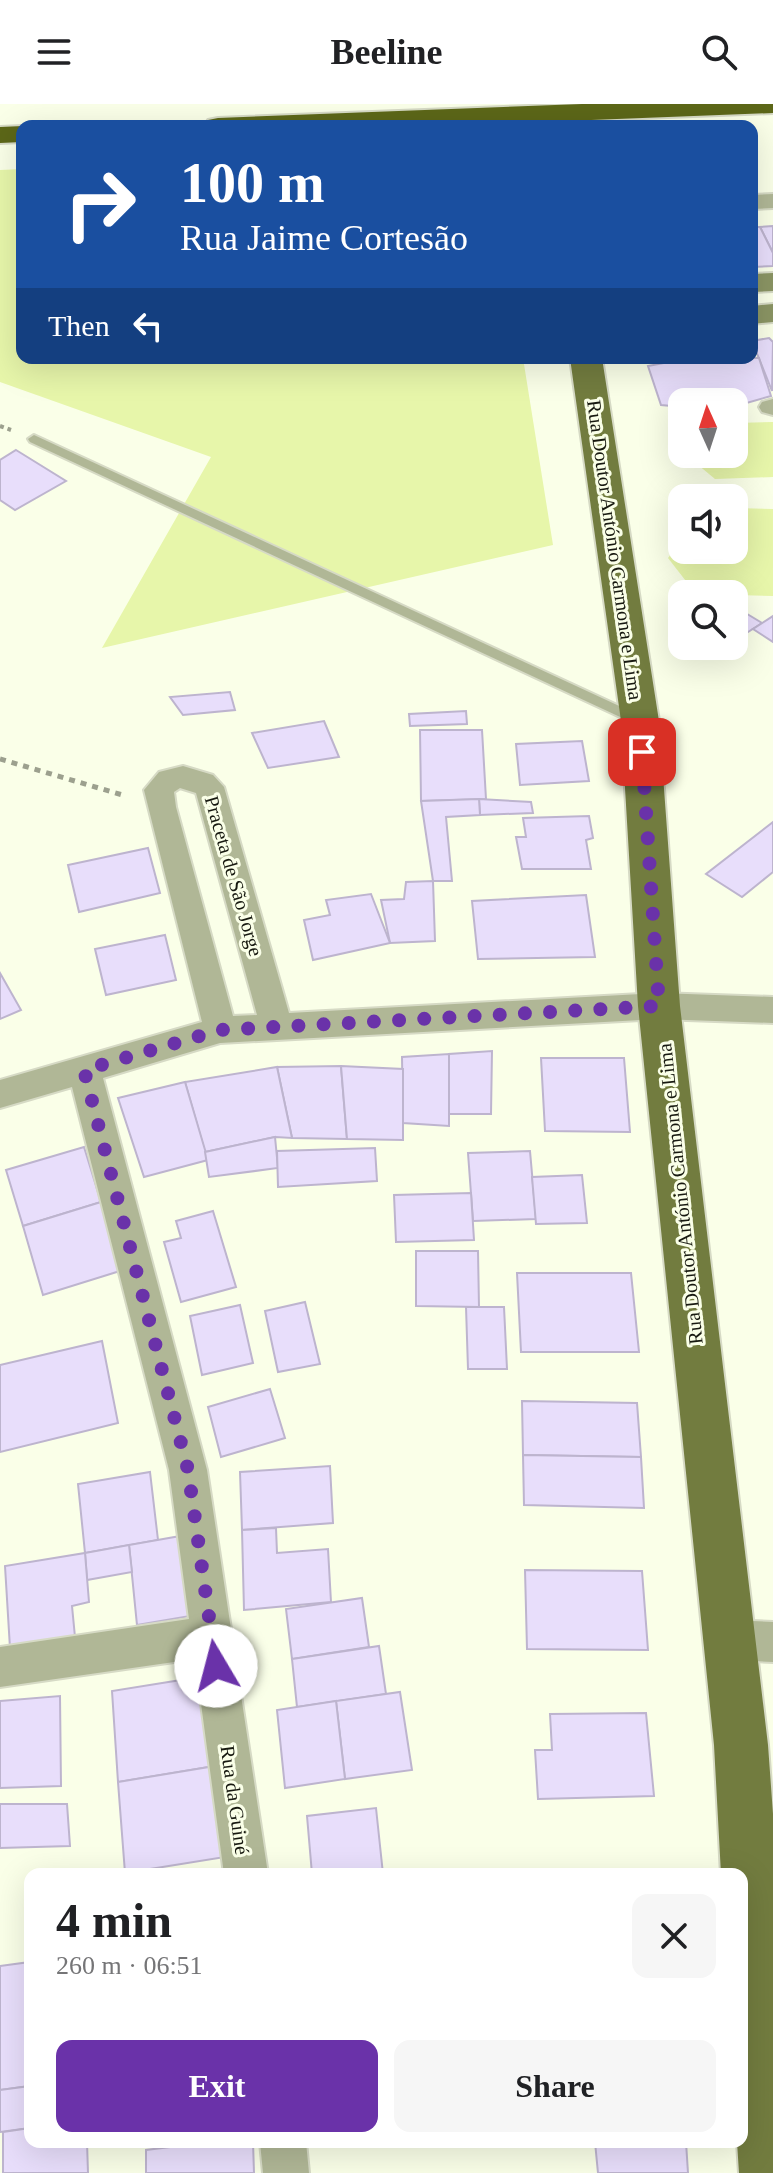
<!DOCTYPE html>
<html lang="en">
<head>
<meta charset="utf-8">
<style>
  :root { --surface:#fff; --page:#f6f6f6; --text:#202124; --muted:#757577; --accent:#6a32a9 }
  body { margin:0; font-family:Georgia,serif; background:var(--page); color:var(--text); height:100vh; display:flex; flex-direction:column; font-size:30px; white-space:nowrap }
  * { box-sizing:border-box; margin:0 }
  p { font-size:26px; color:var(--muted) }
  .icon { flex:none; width:44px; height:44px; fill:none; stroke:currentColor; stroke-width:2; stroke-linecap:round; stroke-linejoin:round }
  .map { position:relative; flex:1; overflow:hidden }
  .side { position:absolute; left:24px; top:1764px; width:724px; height:280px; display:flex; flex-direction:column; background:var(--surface); border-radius:16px; box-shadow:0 8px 32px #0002 }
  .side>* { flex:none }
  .top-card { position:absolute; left:16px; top:16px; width:742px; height:244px; border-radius:16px; box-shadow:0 8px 32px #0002; background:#1a4fa0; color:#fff; overflow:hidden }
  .needle { width:52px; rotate:357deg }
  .tools { position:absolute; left:668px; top:284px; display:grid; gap:16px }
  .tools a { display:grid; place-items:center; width:80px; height:80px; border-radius:16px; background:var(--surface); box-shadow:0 8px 32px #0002; font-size:40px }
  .pin { position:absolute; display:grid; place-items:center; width:68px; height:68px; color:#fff; margin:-34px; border-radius:16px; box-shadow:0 4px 12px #0006 }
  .me { position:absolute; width:88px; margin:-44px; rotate:352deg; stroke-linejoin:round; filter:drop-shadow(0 0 6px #0008) }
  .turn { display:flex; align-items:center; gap:28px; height:168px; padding:0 32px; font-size:36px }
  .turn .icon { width:104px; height:104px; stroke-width:2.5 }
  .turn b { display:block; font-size:56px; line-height:68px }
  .then { display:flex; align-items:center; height:76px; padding:0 32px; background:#0003; gap:16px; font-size:30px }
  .round { display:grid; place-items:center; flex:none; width:84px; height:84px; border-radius:16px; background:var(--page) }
  .headline { display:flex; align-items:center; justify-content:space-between; height:136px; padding:0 32px }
  h1 { font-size:48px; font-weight:700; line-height:60px }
  .button { display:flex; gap:16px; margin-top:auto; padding:16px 32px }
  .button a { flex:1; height:92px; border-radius:16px; background:var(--accent); color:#fff; font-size:32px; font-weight:700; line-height:92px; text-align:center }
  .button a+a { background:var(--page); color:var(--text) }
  header { display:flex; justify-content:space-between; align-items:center; height:104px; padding:0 32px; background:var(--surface); font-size:36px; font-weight:700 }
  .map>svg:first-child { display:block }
</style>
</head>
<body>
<header><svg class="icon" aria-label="menu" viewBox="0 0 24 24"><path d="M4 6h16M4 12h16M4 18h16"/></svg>Beeline<svg class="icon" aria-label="search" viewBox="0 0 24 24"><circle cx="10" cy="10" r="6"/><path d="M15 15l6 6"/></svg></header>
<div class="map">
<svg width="773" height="2069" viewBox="0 0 773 2069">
  <rect width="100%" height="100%" fill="#faffe8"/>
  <g fill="#e7f6aa">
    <polygon points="22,65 22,254 523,254 553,441 102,544 211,353 0,278 0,66"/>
    <polygon points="773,318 773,373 715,375 685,350 734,350 734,319"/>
    <polygon points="734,404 773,405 773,492 696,490 668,454 682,436 682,446 734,446"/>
  </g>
  <g fill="#e8defb" stroke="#bdb4ce" stroke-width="2">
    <polygon points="773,122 773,149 760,123"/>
    <polygon points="752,123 760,123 773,149 773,162 752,163"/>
    <polygon points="769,234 773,238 772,287 752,237"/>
    <polygon points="690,254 759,254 771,292 743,300 682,298 682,303 661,301 648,262"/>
    <polygon points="16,346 66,377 15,406 0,396 0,356"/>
    <polygon points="734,502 762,519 734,537"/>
    <polygon points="773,512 773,538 753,525"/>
    <polygon points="230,588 235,606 183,611 170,593"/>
    <polygon points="466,607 467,620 410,622 409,610"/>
    <polygon points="324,617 339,653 268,664 252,629"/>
    <polygon points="420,626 482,626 486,695 421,697"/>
    <polygon points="582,637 589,677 520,681 516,640"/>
    <polygon points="479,695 531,698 533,709 480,711"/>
    <polygon points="479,695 480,711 446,713 452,777 433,777 421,697"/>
    <polygon points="589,712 593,734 586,736 591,765 522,765 516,733 526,733 523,714"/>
    <polygon points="773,718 773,768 742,793 706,770"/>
    <polygon points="148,744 160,789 79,808 68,761"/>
    <polygon points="433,777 435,837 390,839 381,796 404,795 406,778"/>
    <polygon points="371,790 390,839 313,856 304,816 330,811 326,796"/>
    <polygon points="586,791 595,853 478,855 472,797"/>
    <polygon points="165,831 176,876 106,891 95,845"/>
    <polygon points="0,869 21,906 0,915"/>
    <polygon points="492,947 491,1010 449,1010 449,950"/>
    <polygon points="449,950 449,1022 403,1019 402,953"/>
    <polygon points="541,954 624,954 630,1028 545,1027"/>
    <polygon points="341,962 347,1035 292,1034 277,963"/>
    <polygon points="341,962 403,965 403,1036 347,1035"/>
    <polygon points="277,963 292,1034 275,1033 205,1048 185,978"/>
    <polygon points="185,978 208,1056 144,1073 118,994"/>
    <polygon points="275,1033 278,1064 209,1073 205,1048"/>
    <polygon points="84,1043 101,1098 23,1122 6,1066"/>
    <polygon points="375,1044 377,1077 278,1083 277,1047"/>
    <polygon points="530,1047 536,1115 473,1117 468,1049"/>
    <polygon points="582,1071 587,1119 536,1120 532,1073"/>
    <polygon points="471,1089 474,1136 396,1138 394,1091"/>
    <polygon points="101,1098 123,1166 43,1191 23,1122"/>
    <polygon points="213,1107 236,1183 181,1198 164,1138 181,1134 176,1117"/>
    <polygon points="416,1147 478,1147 479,1203 416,1202"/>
    <polygon points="517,1169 631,1169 639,1248 521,1248"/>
    <polygon points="305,1198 320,1260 278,1268 265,1207"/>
    <polygon points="240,1201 253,1259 202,1271 190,1212"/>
    <polygon points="466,1203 504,1203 507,1265 468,1265"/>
    <polygon points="102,1237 118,1319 0,1348 0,1261"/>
    <polygon points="270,1285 285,1334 221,1353 208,1303"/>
    <polygon points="522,1297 637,1299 641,1353 523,1351"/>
    <polygon points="523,1351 641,1353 644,1404 524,1401"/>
    <polygon points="330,1362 333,1419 242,1426 240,1368"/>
    <polygon points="150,1368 158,1436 85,1449 78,1380"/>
    <polygon points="276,1424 277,1449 328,1445 331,1498 244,1506 242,1426"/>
    <polygon points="186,1431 196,1511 137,1521 129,1441"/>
    <polygon points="129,1441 132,1468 87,1476 85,1449"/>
    <polygon points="85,1449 89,1498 72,1502 75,1533 10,1544 5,1462"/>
    <polygon points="525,1466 642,1467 648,1546 527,1545"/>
    <polygon points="362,1494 369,1543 292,1555 286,1505"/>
    <polygon points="379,1542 386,1590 297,1603 292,1555"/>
    <polygon points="206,1572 215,1662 118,1678 112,1587"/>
    <polygon points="400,1588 412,1666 345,1675 336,1597"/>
    <polygon points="60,1592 61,1682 0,1684 0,1597"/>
    <polygon points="336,1597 345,1675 285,1684 277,1606"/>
    <polygon points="646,1609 654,1692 538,1695 535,1646 552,1646 550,1610"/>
    <polygon points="215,1662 225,1753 125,1769 118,1678"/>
    <polygon points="0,1700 67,1700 70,1742 0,1744"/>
    <polygon points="376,1704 383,1770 312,1770 307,1712"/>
    <polygon points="30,1858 30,1982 0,1986 0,1862"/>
    <polygon points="30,1982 30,2024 0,2028 0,1986"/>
    <polygon points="30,2024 30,2038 87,2038 88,2069 3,2069 3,2028"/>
    <polygon points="211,2038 253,2038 254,2069 146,2069 146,2046"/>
    <polygon points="595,2038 686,2038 688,2069 598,2069"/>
  </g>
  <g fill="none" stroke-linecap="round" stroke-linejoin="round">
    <polyline stroke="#d8dcc8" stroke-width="31" stroke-dasharray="31 16" stroke-linecap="butt" points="534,0 538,22"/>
    <g stroke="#d6dac5" stroke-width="4">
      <polygon id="lane" points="34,331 643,613 645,616 643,619 633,619 30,338 28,335"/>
    </g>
    <g stroke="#d6dac5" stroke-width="4">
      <g id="street">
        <polygon points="773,90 773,104 752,105 752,91"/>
        <polygon points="773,295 773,311 762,308 759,303 762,298"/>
        <path d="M183,662L213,671L224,683L289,909L659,889L773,893V919L659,915L220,939L103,974L207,1366L268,1770H224L195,1555L0,1583V1543L189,1515L169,1366L72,983L0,1004V976L202,918L144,686L159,668ZM180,684L196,689L257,911L233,912L176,703L174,688Z"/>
        <polygon points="729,1516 773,1518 773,1558 729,1556 715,1550 709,1536 715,1522"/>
        <polygon points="260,2038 306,2038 309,2069 263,2069"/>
      </g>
    </g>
    <g stroke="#d6dac5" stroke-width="4">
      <g id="secondary">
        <polygon points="773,169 773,187 752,188 752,170"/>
        <polygon points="773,200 773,218 752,220 752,202"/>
      </g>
    </g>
    <g stroke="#d6dac5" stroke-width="4">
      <polygon id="primary" points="570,254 602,254 659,617 680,902 768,1641 773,1710 773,2069 739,2069 737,2038 742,2038 742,1770 721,1770 714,1641 638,902 621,617"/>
    </g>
    <g stroke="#d6dac5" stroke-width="4">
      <g id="highway">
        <polygon points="582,0 773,0 773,9 436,22 204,22 208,16 218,14"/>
        <polygon points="23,22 22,38 0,39 0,23"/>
      </g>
    </g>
    <polyline stroke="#9ca08e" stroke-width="4" stroke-dasharray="4 4" stroke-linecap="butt" points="0,322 11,326"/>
    <polyline stroke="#9ca08e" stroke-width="5" stroke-dasharray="6 6" stroke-linecap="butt" points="0,655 126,692"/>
    <use href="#lane" fill="#b0b796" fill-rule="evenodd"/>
    <use href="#street" fill="#b0b796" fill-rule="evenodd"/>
    <use href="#secondary" fill="#8b9564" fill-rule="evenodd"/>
    <use href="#primary" fill="#727c3f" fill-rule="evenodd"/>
    <use href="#highway" fill="#5c6718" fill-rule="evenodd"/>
  </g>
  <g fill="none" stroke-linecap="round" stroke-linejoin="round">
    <polyline stroke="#6a32a9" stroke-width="14" stroke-dasharray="0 25.2" points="216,1562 188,1366 84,966 220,926 659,902 642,648"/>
  </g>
  <g text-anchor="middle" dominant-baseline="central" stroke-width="6" stroke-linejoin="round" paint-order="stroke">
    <g font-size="20" fill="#171910" stroke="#faffe8">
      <text transform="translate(615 446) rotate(82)">Rua Doutor António Carmona e Lima</text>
      <text transform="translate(234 772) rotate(74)">Praceta de São Jorge</text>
      <text transform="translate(680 1090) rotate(-96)">Rua Doutor António Carmona e Lima</text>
      <text transform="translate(235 1696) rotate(82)">Rua da Guiné</text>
    </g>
  </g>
</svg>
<div class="tools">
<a><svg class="needle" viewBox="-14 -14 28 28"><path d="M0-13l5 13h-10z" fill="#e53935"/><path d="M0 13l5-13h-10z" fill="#757577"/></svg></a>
<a><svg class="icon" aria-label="sound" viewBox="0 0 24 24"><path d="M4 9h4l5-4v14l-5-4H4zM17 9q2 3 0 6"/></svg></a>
<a><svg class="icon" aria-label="search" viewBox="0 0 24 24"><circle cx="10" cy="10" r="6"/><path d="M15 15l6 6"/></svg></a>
</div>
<div class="pin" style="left:642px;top:648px;background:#d93025"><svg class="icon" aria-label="arrive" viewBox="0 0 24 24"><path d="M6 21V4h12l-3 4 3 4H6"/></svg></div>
<svg class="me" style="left:216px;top:1562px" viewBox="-20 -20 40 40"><circle r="19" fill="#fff"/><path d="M0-13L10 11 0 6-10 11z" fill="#6a32a9"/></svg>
<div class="top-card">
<div class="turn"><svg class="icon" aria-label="right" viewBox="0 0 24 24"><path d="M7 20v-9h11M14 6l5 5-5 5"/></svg><div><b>100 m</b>Rua Jaime Cortesão</div></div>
<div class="then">Then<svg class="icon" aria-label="left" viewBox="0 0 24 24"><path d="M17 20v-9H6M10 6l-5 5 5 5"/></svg></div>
</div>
<section class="side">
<div class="headline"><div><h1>4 min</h1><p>260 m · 06:51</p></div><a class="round"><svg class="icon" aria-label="close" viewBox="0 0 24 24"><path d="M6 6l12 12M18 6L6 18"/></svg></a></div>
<div class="button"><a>Exit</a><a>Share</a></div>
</section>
</div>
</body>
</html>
